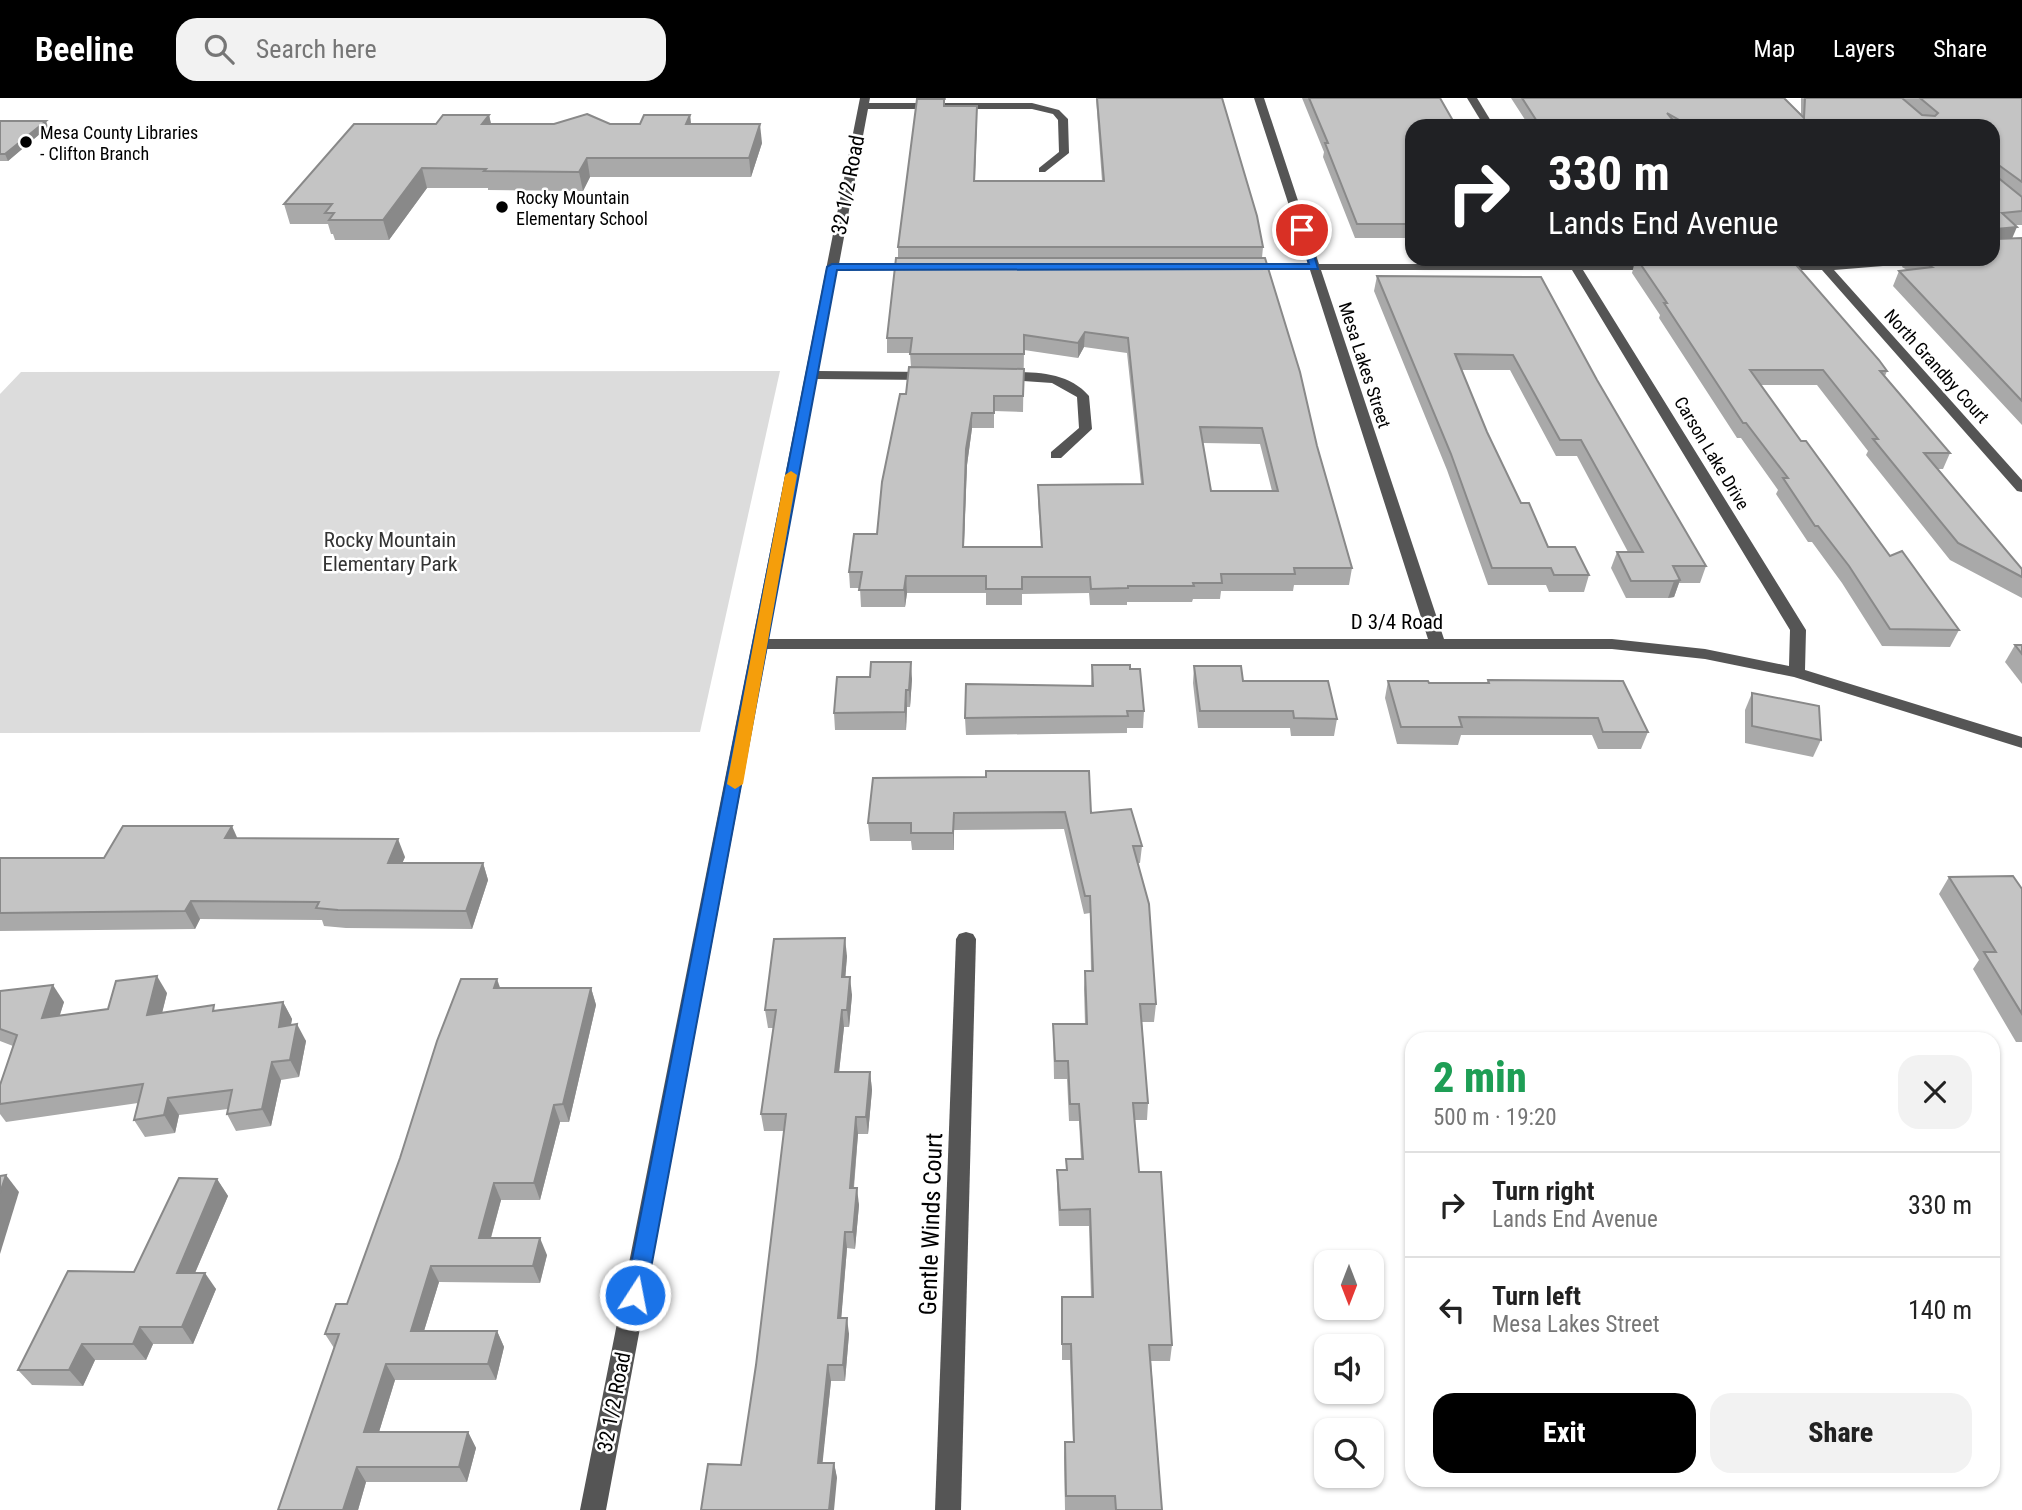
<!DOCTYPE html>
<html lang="en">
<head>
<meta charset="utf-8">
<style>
  :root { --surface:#fff; --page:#f2f2f2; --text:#222; --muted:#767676; --line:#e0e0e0; --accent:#000 }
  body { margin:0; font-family:"Roboto Condensed",sans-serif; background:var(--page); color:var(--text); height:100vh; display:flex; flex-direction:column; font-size:26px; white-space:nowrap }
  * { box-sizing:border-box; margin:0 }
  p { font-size:23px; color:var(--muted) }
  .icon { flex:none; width:38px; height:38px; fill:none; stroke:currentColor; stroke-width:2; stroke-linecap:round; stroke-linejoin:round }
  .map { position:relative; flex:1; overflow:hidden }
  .details { position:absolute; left:1405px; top:934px; width:595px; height:455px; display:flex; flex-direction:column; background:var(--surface); border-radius:21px; box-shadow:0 2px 5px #0004 }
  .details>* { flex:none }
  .banner { position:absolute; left:1405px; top:21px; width:595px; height:147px; border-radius:21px; box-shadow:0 2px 5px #0004; background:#202124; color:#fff; overflow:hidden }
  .needle { width:46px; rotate:180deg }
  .controls { position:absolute; left:1314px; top:1152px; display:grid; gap:14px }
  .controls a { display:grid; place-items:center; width:70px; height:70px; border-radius:14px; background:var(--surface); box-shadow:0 2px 5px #0004; font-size:35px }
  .pin { position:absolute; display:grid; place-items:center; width:60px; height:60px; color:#fff; margin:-30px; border:4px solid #fff; border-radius:50%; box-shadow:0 2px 7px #0007 }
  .me { position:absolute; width:77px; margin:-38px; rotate:11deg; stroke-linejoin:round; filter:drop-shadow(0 0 5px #0008) }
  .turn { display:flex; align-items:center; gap:24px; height:147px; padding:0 28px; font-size:32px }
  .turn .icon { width:91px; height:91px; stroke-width:2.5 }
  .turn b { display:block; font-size:49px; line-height:60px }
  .round { display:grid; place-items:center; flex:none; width:74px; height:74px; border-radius:21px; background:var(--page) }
  .summary { display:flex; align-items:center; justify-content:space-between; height:119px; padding:0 28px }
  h1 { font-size:42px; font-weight:800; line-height:52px; color:#1e9e55 }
  .button { display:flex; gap:14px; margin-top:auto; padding:14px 28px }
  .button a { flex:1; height:80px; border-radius:21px; background:var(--accent); color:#fff; font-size:28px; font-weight:800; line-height:80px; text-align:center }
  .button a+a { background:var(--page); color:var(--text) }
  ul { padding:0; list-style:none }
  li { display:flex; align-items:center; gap:21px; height:105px; padding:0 28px; border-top:2px solid var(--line) }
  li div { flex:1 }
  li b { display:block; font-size:26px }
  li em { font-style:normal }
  header { display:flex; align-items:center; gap:42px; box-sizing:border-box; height:98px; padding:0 35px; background:var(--accent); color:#fff }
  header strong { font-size:33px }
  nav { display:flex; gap:38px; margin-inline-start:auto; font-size:24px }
  .search { width:490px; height:63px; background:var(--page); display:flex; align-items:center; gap:18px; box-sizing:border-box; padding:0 24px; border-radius:21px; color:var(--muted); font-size:26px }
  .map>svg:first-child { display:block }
</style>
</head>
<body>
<header>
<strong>Beeline</strong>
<div class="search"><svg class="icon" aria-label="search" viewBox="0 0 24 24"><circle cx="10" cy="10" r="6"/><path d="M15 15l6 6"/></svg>Search here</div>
<nav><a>Map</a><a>Layers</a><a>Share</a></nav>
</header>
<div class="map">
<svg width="2022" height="1412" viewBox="0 0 2022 1412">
  <rect width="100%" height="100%" fill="#fff"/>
  <polygon fill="#dcdcdc" points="780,273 700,634 0,635 0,296 21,274"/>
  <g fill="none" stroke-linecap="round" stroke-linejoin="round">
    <g fill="#555" fill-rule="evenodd">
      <path d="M860,0H870L869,5H1032L1059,12L1068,21L1069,55L1045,74H1039V70L1059,54L1058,22L1053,16L1032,11H868L839,166H916L922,169L916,172H837L818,273L929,274L935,278L929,282L817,281L768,541H1428L1310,172H1245L1239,169L1245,166H1308L1254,0H1264L1319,166H1568L1566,161H1576L1579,166L1659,167L1661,169L1655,172H1583L1806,532L1805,572L2022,639V650L1794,579L1705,561L1612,551H767L606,1412H580ZM1321,172H1572L1790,532L1789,568L1705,551L1612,541H1444Z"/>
      <polygon points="1467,0 1477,0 1494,28 1484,28"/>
      <polygon points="1899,161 1937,161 1932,164 1834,172 2022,382 2022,394 2017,393 1822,172 1777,172 1771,169 1777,166 1817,165 1822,162 1828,165"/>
      <path d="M999,274C1030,274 1067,272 1089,298L1092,331L1061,360H1051V354L1079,330L1077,299L1052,285L995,281V275Z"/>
      <polygon points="966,834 973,836 976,841 961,1412 935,1412 956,841 959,836"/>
    </g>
  </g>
  <g fill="#a9a9a9" fill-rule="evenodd">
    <path d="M919,0H946V2H944V8L977,21L975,83H1102L1096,0H1222L1263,149L1262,160L1317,348L1352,470L1349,487H1294L1293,493H1221L1220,501H1193L1192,504H1127V507H1090L1089,495L1022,496V507H986V495H907L905,509H861L860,490H850L849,474L877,436L911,269L910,255H887V240L898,160V149ZM1084,249L1127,255L1141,386L1038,387V403L1041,449H964L967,367L972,330H994V313L1023,314L1024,252L1078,260ZM1203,345L1260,346L1272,393H1211Z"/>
    <polygon points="1302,0 1440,0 1412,28 1412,140 1355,140 1323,59 1324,54"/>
    <polygon points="1511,0 1784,0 1801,16 1801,0 2022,0 2022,127 2015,127 2012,140 2022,140 2022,327 1893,188 1899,173 1907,172 1902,169 1905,161 1993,161 1993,28 1529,28"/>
    <polygon points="489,17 491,26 640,26 690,17 691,26 762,45 751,79 590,79 583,93 488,92 488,90 427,90 389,142 335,142 333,136 331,136 328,126 290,126 284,106 436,26"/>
    <polygon points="0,23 48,29 8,63 0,63"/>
    <polygon points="1623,161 1791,161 1887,273 1885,278 1950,355 1943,371 1938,371 2022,471 2022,500 1950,462 1866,357 1868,353 1817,287 1761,287 1801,343 1890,458 1959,532 1950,549 1882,548 1842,485 1812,444 1808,444 1776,396 1778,392 1741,340 1737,340 1659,220 1660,217 1632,175 1635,163 1624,163"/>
    <polygon points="1377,178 1597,282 1706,468 1700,485 1679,485 1674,499 1668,500 1626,500 1611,470 1617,454 1628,454 1577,358 1556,358 1510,272 1461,272 1487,334 1521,405 1548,449 1589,477 1584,494 1549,494 1546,487 1488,487 1447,372 1374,193"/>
    <polygon points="2015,547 2022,547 2022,586 2005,564"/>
    <polygon points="1092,567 1130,571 1144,613 1143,630 1127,630 1127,635 966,637 965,620 1091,588"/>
    <polygon points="1194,568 1243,583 1337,621 1334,638 1291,638 1290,630 1198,630 1193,585"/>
    <polygon points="912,581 910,609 907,609 906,632 835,632 834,615"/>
    <polygon points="1488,582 1648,634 1641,651 1598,651 1592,637 1461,637 1458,647 1397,646 1385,600 1388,583 1429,585 1487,585"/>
    <polygon points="1752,595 1821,642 1813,659 1745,645 1745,612"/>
    <polygon points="873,680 1091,715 1142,748 1140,765 1138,765 1156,906 1154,924 1142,924 1148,1005 1147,1022 1134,1022 1139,1074 1172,1247 1170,1263 1151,1263 1162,1412 1065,1412 1064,1359 1065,1344 1073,1344 1070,1262 1062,1262 1062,1199 1091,1199 1089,1128 1059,1128 1057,1089 1057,1072 1066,1072 1066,1061 1081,1061 1079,1023 1069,1023 1067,981 1054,981 1053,926 1085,926 1084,891 1085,873 1091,873 1090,815 1084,816 1064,731 954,732 954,752 912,752 911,743 870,743 868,725"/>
    <polygon points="237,740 405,759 402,765 483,765 488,782 472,831 346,830 324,828 322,822 200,821 195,831 0,833 0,760 104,760"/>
    <polygon points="1949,779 2022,791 2022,944 2016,944 1973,871 1979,862 1939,796"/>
    <polygon points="847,858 845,879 852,897 849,929 844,929 839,974 870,974 872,992 868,1036 858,1036 854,1090 859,1107 855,1151 847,1150 841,1220 849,1236 845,1283 831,1283 822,1365 834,1365 837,1380 741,1367 756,1267 784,1033 764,1033 761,1016 773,930 768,930 765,912"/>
    <polygon points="500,890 591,890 596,907 569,1024 560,1024 540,1102 501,1102 491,1140 547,1157 540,1185 439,1184 424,1233 497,1233 504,1249 496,1282 395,1282 379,1334 468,1334 476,1350 467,1384 366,1384 358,1412 278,1412 334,1250 325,1236 347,1206"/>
    <polygon points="0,893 64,904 60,917 108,911 167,895 162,915 217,912 283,904 292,921 291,927 306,943 299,979 281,982 271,1028 236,1033 227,1016 228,1011 179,1017 175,1035 145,1039 134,1022 138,1005 6,1024 0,1016 0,987 13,948 0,943"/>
    <polygon points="217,1081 228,1098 195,1175 216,1191 193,1246 153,1246 146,1262 95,1262 83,1288 32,1287 18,1272 134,1174"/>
  </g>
  <g fill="#898989">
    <polygon points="977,8 977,21 974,97 974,83"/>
    <polygon points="489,17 493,35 482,26"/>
    <polygon points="690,17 692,36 686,26"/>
    <polygon points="46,23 48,29 8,63 5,56"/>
    <polygon points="760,26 762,45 751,79 749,60"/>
    <polygon points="587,60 590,79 583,93 579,74"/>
    <polygon points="422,70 427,90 389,142 383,122"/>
    <polygon points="2017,129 2011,143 1993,145 1997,131"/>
    <polygon points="1085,234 1084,249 1078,260 1078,245"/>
    <polygon points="972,315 972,330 967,367 963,466 966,351"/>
    <polygon points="906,478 907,495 905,509 904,492"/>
    <polygon points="1680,482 1674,499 1668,500 1674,483"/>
    <polygon points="911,564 912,581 910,609 909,592"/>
    <polygon points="906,592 907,609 906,632 905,614"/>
    <polygon points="954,715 954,752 953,735"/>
    <polygon points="232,728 240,746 225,740"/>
    <polygon points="398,741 405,759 395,782 388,765"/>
    <polygon points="483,765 488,782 472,831 466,813"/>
    <polygon points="191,803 200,821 195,831 185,813"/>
    <polygon points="845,840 847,858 844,897 842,879"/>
    <polygon points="157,878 167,895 157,935 147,917"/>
    <polygon points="850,879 852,897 849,929 847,912"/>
    <polygon points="497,881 503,898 494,890"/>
    <polygon points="53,887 64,904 53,937 42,920"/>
    <polygon points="591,890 596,907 569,1024 563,1006"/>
    <polygon points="283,904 292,921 287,946 279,929"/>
    <polygon points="842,912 844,929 837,992 835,974"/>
    <polygon points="297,926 306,943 299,979 290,962"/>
    <polygon points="272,964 281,982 271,1028 262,1011"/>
    <polygon points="870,974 872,992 868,1036 866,1019"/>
    <polygon points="168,1000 179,1017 175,1035 164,1017"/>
    <polygon points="554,1007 560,1024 540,1102 534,1085"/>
    <polygon points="856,1019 858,1036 852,1107 850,1090"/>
    <polygon points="6,1077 19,1094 0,1156 0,1095"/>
    <polygon points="217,1081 228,1098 188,1191 177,1175"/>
    <polygon points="494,1085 501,1102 486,1157 479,1140"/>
    <polygon points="857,1090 859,1107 855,1151 853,1134"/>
    <polygon points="845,1134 847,1150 840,1236 838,1220"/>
    <polygon points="540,1140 547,1157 540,1185 533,1168"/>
    <polygon points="431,1168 439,1184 419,1249 411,1233"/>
    <polygon points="205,1175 216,1191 193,1246 182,1229"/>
    <polygon points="847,1220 849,1236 845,1283 843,1267"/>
    <polygon points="140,1229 153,1246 146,1262 133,1246"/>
    <polygon points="497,1233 504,1249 496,1282 488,1266"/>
    <polygon points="82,1246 95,1262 83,1288 69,1272"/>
    <polygon points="386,1266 395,1282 374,1350 364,1334"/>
    <polygon points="828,1267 831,1283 821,1380 818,1365"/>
    <polygon points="468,1334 476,1350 467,1384 459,1369"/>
    <polygon points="834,1365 837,1380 834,1412 829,1412"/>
    <polygon points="357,1369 366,1384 358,1412 343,1412"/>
  </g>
  <g fill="#c4c4c4" stroke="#898989" stroke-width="2" fill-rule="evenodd">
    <polygon points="1097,0 1222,0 1257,118 1263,149 898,149 917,1 944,1 944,8 977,8 974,83 1104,83"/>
    <polygon points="1309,0 1440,0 1456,28 1412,28 1412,126 1357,126 1325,45 1328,45"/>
    <polygon points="1522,0 1784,0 1804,20 1805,0 1902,0 1922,17 1935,18 1938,15 1920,0 2022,0 2022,84 2000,68 1997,69 1996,78 2022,99 2022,113 2002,115 2017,129 1997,131 1997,141 2022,140 2022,303 1899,173 1932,169 1918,161 1993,161 1993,28 1690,28 1667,15 1678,28 1540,28"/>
    <polygon points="587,16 610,26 640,26 644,17 690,17 686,26 760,26 749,60 587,60 579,74 484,73 486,71 422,70 383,122 329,122 334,115 325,115 332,106 284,106 354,26 436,26 443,17 489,17 482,26 554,26"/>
    <polygon points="0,23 46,23 5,56 0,56"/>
    <path d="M896,160H1265L1300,274L1317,348L1352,470H1294L1295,476H1221L1222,485H1193L1194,488H1128V490L1091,491L1090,479H1022V491H986V478H906L904,492H859L862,474H849L854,436H877L882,384L900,296H906L909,269L1024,271L1023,298H994V315H972L966,351L963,449H1042L1038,387L1143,386L1128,240L1085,234L1078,245L1024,237V256H910L912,240H887ZM1200,329L1262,330L1278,393H1211Z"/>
    <polygon points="1637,161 1791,161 1879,262 1887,273 1880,273 1950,355 1924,355 2022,471 2022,479 1958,445 1873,341 1878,341 1823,272 1750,272 1801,343 1806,343 1890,458 1902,453 1959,532 1890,531 1849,468 1818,428 1815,428 1783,380 1788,380 1746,325 1743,325 1664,205 1667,205"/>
    <polygon points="1377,178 1541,179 1597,282 1706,468 1673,468 1680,482 1674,483 1631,483 1617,454 1643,454 1581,342 1560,342 1513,257 1455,256 1487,334 1521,405 1529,405 1548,449 1575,449 1589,477 1554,477 1551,470 1492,470 1451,356"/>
    <polygon points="2015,547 2022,547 2022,556"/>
    <polygon points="871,564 911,564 909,592 906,592 905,614 834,615 837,579 870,579"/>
    <polygon points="1092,567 1130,567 1130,571 1140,571 1144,613 1127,613 1128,618 965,620 966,586 1093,588"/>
    <polygon points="1194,568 1241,568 1243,583 1328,583 1337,621 1294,620 1293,613 1200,613"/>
    <polygon points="1488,582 1623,583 1648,634 1603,634 1598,620 1459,619 1462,629 1401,629 1388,583 1428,583 1429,585 1489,585"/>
    <polygon points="1752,595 1819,608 1821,642 1752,628"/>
    <polygon points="986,673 1089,673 1091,715 1131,711 1142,748 1133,748 1149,806 1156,906 1140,906 1148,1005 1133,1005 1139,1074 1161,1074 1172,1247 1149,1247 1162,1412 1116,1412 1115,1398 1066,1398 1065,1344 1074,1344 1071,1246 1062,1246 1062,1199 1093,1199 1090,1111 1060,1112 1057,1072 1067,1072 1066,1061 1083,1061 1079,1006 1070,1006 1068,963 1055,963 1053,926 1087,926 1085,873 1093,873 1090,798 1085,798 1065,714 954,715 953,735 911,735 911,725 868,725 873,680 986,679"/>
    <polygon points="123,728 232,728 225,740 398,741 388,765 483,765 466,813 338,812 316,810 319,804 191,803 185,813 0,815 0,760 104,760"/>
    <polygon points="2013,778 2022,791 2022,916 1984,854 1996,854 1949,779"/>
    <polygon points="845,840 842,879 850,879 847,912 842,912 835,974 870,974 866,1019 856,1019 850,1090 857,1090 853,1134 845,1134 838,1220 847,1220 843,1267 828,1267 818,1365 834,1365 829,1412 701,1412 708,1366 741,1367 756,1267 786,1016 761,1016 776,912 765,912 774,841"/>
    <polygon points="157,878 147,917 214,907 213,913 283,904 279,929 297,926 290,962 272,964 262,1011 227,1016 232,992 168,1000 164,1017 134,1022 143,986 0,1006 0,987 17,937 0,931 0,893 53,887 42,920 108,911 116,883"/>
    <polygon points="461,881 497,881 494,890 591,890 563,1006 554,1007 534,1085 494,1085 479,1140 540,1140 533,1168 431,1168 411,1233 497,1233 488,1266 386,1266 364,1334 468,1334 459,1369 357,1369 343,1412 278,1412 339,1236 325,1236 336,1206 347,1206 400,1060 437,943"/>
    <polygon points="6,1077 0,1095 0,1078"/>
    <polygon points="179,1080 217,1081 177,1175 205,1175 182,1229 140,1229 133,1246 82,1246 69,1272 18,1272 68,1173 134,1174"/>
  </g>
  <polygon fill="#1a73e8" stroke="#114b97" stroke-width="2" points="1302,129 1307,132 1318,171 837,172 646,1197 643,1204 635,1207 628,1204 625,1197 827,169 832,166 1309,166 1298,132"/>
  <polygon fill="#f59e0b" points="791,373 797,377 743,686 735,691 727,686 785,377"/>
  <g fill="#000" stroke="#fff" stroke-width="2.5">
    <circle cx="26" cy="44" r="7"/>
    <circle cx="502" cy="109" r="7"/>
  </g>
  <g text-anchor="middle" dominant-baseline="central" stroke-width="5" stroke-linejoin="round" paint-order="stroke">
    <g font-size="18" fill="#000" stroke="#fff" text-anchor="start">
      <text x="40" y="34">Mesa County Libraries<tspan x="40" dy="21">- Clifton Branch</tspan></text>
      <text x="516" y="99">Rocky Mountain<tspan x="516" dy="21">Elementary School</tspan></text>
    </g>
    <g font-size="18" fill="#000" stroke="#fff">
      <text transform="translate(1365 267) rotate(72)">Mesa Lakes Street</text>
      <text transform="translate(1937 268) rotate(48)">North Grandby Court</text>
      <text transform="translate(1712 355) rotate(59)">Carson Lake Drive</text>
    </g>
    <g font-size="21" fill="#000" stroke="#fff">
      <text transform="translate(848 87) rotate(-79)">32 1/2 Road</text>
      <text x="1397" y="524">D 3/4 Road</text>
      <text transform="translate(614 1304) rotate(-79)">32 1/2 Road</text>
    </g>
    <g font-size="21" fill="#333" stroke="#fff">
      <text x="390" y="442">Rocky Mountain<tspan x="390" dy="24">Elementary Park</tspan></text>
    </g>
    <g font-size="24" fill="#000" stroke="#fff">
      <text transform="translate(931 1126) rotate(-88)">Gentle Winds Court</text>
    </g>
  </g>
</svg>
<div class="controls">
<a><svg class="needle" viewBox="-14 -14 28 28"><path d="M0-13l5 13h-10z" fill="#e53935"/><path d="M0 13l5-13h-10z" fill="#767676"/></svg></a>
<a><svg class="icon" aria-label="sound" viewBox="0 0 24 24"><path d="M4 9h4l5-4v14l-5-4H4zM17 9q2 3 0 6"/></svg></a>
<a><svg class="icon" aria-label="search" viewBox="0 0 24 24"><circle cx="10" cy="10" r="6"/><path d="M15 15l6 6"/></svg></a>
</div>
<div class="pin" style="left:1302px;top:132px;background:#d93025"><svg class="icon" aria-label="arrive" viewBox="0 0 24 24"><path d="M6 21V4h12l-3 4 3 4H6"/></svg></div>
<svg class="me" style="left:635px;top:1197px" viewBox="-20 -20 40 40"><circle r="17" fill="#1a73e8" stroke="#fff" stroke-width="3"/><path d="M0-11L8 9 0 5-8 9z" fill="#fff"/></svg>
<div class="banner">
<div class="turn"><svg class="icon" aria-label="right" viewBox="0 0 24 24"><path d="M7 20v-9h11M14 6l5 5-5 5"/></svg><div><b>330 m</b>Lands End Avenue</div></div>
</div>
<section class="details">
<div class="summary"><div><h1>2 min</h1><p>500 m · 19:20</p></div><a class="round"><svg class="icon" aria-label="close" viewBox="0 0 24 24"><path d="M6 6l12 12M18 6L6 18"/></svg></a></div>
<ul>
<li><svg class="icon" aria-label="right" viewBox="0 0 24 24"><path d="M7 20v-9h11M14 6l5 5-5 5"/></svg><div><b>Turn right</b><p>Lands End Avenue</p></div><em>330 m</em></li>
<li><svg class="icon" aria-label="left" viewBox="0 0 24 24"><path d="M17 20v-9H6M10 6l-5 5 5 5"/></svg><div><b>Turn left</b><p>Mesa Lakes Street</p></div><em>140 m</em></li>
</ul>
<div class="button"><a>Exit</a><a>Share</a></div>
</section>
</div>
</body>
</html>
